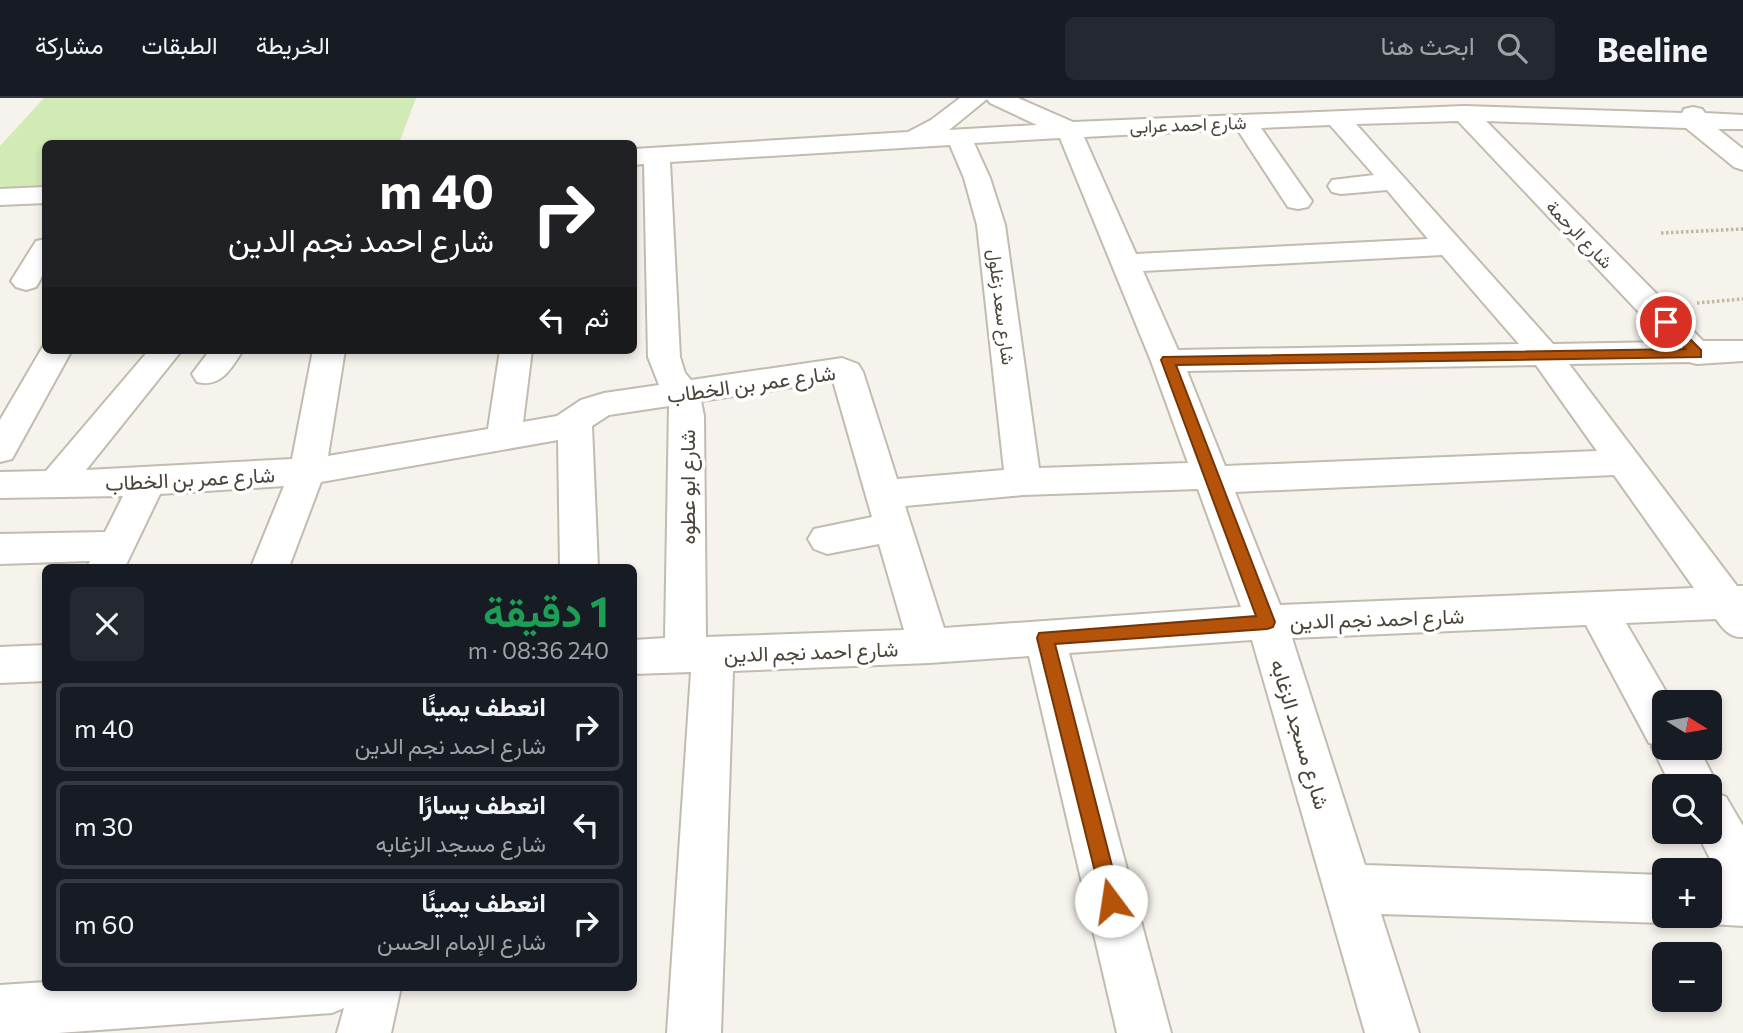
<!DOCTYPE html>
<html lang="ar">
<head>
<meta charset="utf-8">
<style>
  :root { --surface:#171b24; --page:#242831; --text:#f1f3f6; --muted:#9ea1a6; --line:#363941 }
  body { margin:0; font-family:Commissioner,Vazirmatn,sans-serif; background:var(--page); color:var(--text); direction:rtl; height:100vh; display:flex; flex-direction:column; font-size:26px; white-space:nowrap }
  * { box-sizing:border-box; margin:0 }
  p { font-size:23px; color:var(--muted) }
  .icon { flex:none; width:38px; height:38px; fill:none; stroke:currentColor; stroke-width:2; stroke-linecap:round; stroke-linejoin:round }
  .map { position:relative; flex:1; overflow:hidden; direction:ltr }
  .sheet { position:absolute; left:42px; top:466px; width:595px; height:427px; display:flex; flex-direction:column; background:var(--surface); border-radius:10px; box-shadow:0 4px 10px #0003; direction:rtl }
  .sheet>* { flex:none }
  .top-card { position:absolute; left:42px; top:42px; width:595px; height:214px; border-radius:10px; box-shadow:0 4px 10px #0003; direction:rtl; background:#202124; color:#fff; overflow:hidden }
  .needle { width:46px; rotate:101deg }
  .tools { position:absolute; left:1652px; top:592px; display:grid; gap:14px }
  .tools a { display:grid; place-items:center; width:70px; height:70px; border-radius:10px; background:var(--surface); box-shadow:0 4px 10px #0003; font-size:35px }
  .pin { position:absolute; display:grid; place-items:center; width:60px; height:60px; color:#fff; margin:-30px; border:4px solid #fff; border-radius:50%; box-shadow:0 2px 7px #0007 }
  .me { position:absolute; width:77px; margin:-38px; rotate:346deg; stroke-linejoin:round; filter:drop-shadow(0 0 5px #0008) }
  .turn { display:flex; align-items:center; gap:24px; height:147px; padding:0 28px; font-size:32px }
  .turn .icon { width:91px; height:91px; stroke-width:2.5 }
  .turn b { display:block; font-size:49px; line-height:60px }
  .then { display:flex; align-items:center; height:66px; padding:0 28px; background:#0003; gap:14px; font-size:26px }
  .round { display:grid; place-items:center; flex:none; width:74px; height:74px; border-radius:10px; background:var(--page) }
  .summary { display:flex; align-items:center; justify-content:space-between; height:119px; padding:0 28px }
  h1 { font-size:42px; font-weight:700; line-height:52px; color:#1e9e55 }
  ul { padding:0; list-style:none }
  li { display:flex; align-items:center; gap:21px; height:88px; margin:0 14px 10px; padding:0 14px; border:4px solid var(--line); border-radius:10px }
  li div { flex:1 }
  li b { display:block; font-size:26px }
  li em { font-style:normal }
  header { display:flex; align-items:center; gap:42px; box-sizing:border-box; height:98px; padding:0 35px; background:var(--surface); border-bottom:2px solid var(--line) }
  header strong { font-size:33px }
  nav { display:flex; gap:38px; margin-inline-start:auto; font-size:24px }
  .search { width:490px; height:63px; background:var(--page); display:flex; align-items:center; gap:18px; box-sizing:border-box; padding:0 24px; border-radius:10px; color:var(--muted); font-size:26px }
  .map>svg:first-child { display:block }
</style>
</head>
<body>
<header>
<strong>Beeline</strong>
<div class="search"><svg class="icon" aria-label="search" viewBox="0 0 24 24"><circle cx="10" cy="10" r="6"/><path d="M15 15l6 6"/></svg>ابحث هنا</div>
<nav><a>الخريطة</a><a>الطبقات</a><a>مشاركة</a></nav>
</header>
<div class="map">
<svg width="1743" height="935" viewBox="0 0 1743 935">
  <rect width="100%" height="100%" fill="#f6f3ec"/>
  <polygon fill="#d2eab5" points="44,0 416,0 399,45 46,46 45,88 0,90 0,48"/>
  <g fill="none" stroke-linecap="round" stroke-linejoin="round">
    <g stroke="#c2bbae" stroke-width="4">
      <g id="minor">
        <path d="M960,0H1018L1073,24L1464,8L1682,15L1684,11L1693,9L1702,11L1705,15L1743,17V31H1718L1743,51V72L1734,69L1686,30L1486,23L1703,243H1743V263L1697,266L1689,264L1569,266L1737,488H1743V539C1730,540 1723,531 1716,521L1626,525L1672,604H1664V649H1698L1718,688L1715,694L1726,699L1743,728V828L1710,826L1693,819L1692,817H1710V778H1719L1696,733H1710V688H1671L1652,649L1653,646L1649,645L1586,527L1292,540L1365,767L1664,777V817H1682L1664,825L1381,816L1419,935H1365L1252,542L1069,555L1171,935H1117L1029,558L929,565L733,573L721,935H667L691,574L634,576V542L665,540L669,308L609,317L592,328L598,469H560L558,342L321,384L289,469H251L284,388L160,396L125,469H87L90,463L0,466V436L105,434L123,398L0,400V374L46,373L149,252H182L86,372L292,361L313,252H345L328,358L488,331L500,252H532L523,324L557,318L581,302L604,295L659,287L648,259L644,66L634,67V51L908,34L931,22ZM987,1L990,5L1037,27L949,32ZM1458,23L1667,244L1553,246L1356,26ZM1330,27L1374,77L1332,82L1328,88L1332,94L1341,96L1387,92L1428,141L1136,156L1084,39L1237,31L1288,109L1298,111L1308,109L1312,103L1261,30ZM1060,40L1151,263L1188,365L1039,370L1005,127L990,80L974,45ZM950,47L964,80L977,127L1004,372L897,381L863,274L858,266L842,260L691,282L685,275L680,259L670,64ZM1442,157L1519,246L1178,252L1143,173ZM1536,267L1597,353L1225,368L1187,273ZM833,283L872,419L814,431L808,441L814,451L827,456L879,446L904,532L706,539L704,318L701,303ZM1614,377L1694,490L1280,507L1235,394ZM1198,391L1241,509L944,530L905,408L1023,397Z"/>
        <polygon points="46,89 46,105 0,107 0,91"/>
        <path d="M46,141C46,159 47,173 36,189L26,192L16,189L11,183L36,143Z"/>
        <polygon points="45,245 46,252 72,252 12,361 0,364 0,322"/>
        <path d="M210,252H243C231,271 221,290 197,284L192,276Z"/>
        <polygon points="46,547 46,583 0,585 0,549"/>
        <polygon points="46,884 46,889 401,889 391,935 337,935 344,910 332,915 58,935 0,935 0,887"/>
      </g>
    </g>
    <g stroke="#c4b79f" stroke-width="3.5" stroke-dasharray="2.5 2.5" stroke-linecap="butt">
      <polyline points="1661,135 1743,131"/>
      <polyline points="1697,205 1743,201"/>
    </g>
    <use href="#minor" fill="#fff" fill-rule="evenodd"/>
  </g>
  <polygon fill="#b45309" stroke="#753606" stroke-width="2" points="1666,220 1670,221 1701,252 1701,259 1176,267 1275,524 1273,529 1267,531 1055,546 1121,803 1118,810 1111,813 1104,810 1037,540 1039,535 1256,518 1161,262 1163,259 1685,251 1659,224"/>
  <g text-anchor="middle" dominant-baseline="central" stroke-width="7" stroke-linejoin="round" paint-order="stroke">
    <g font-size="18" fill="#4b4439" stroke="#fff">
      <text transform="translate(1188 26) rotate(-2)">شارع احمد عرابى</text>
      <text transform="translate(1580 136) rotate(46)">شارع الرحمة</text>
      <text transform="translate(1002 209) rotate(83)">شارع سعد زغلول</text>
    </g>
    <g font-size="21" fill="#4b4439" stroke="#fff">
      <text transform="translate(751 285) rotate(-8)">شارع عمر بن الخطاب</text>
      <text transform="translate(190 380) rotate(-3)">شارع عمر بن الخطاب</text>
      <text transform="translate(686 389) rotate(-90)">شارع ابو عطوه</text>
      <text transform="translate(1377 520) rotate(-2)">شارع احمد نجم الدين</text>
      <text transform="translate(811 553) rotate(-2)">شارع احمد نجم الدين</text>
      <text transform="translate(1301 636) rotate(73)">شارع مسجد الزغابه</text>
    </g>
  </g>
</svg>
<div class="tools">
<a><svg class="needle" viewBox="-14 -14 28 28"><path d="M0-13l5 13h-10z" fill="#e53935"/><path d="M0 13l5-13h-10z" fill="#9ea1a6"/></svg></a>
<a><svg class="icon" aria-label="search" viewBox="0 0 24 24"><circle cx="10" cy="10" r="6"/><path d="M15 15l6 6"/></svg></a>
<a>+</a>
<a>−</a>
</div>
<div class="pin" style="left:1666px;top:224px;background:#d93025"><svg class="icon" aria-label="arrive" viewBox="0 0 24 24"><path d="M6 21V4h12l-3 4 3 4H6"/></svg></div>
<svg class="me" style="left:1111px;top:803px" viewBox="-20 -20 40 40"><circle r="19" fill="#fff"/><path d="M0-13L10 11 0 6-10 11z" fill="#b45309"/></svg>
<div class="top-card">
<div class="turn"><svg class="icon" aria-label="right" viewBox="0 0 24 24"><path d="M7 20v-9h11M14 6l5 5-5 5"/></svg><div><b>40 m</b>شارع احمد نجم الدين</div></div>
<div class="then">ثم<svg class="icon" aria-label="left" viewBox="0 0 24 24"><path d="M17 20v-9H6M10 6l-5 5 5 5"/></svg></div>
</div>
<section class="sheet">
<div class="summary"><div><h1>1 دقيقة</h1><p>240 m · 08:36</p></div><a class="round"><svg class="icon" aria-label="close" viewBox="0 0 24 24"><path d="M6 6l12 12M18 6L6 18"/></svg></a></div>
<ul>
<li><svg class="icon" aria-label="right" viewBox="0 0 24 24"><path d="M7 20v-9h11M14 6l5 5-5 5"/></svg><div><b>انعطف يمينًا</b><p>شارع احمد نجم الدين</p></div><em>40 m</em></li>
<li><svg class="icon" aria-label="left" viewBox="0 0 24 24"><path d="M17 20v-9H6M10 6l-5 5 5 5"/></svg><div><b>انعطف يسارًا</b><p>شارع مسجد الزغابه</p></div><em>30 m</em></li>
<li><svg class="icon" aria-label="right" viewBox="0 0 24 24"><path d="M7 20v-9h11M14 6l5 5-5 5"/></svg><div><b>انعطف يمينًا</b><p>شارع الإمام الحسن</p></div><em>60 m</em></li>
</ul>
</section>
</div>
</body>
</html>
